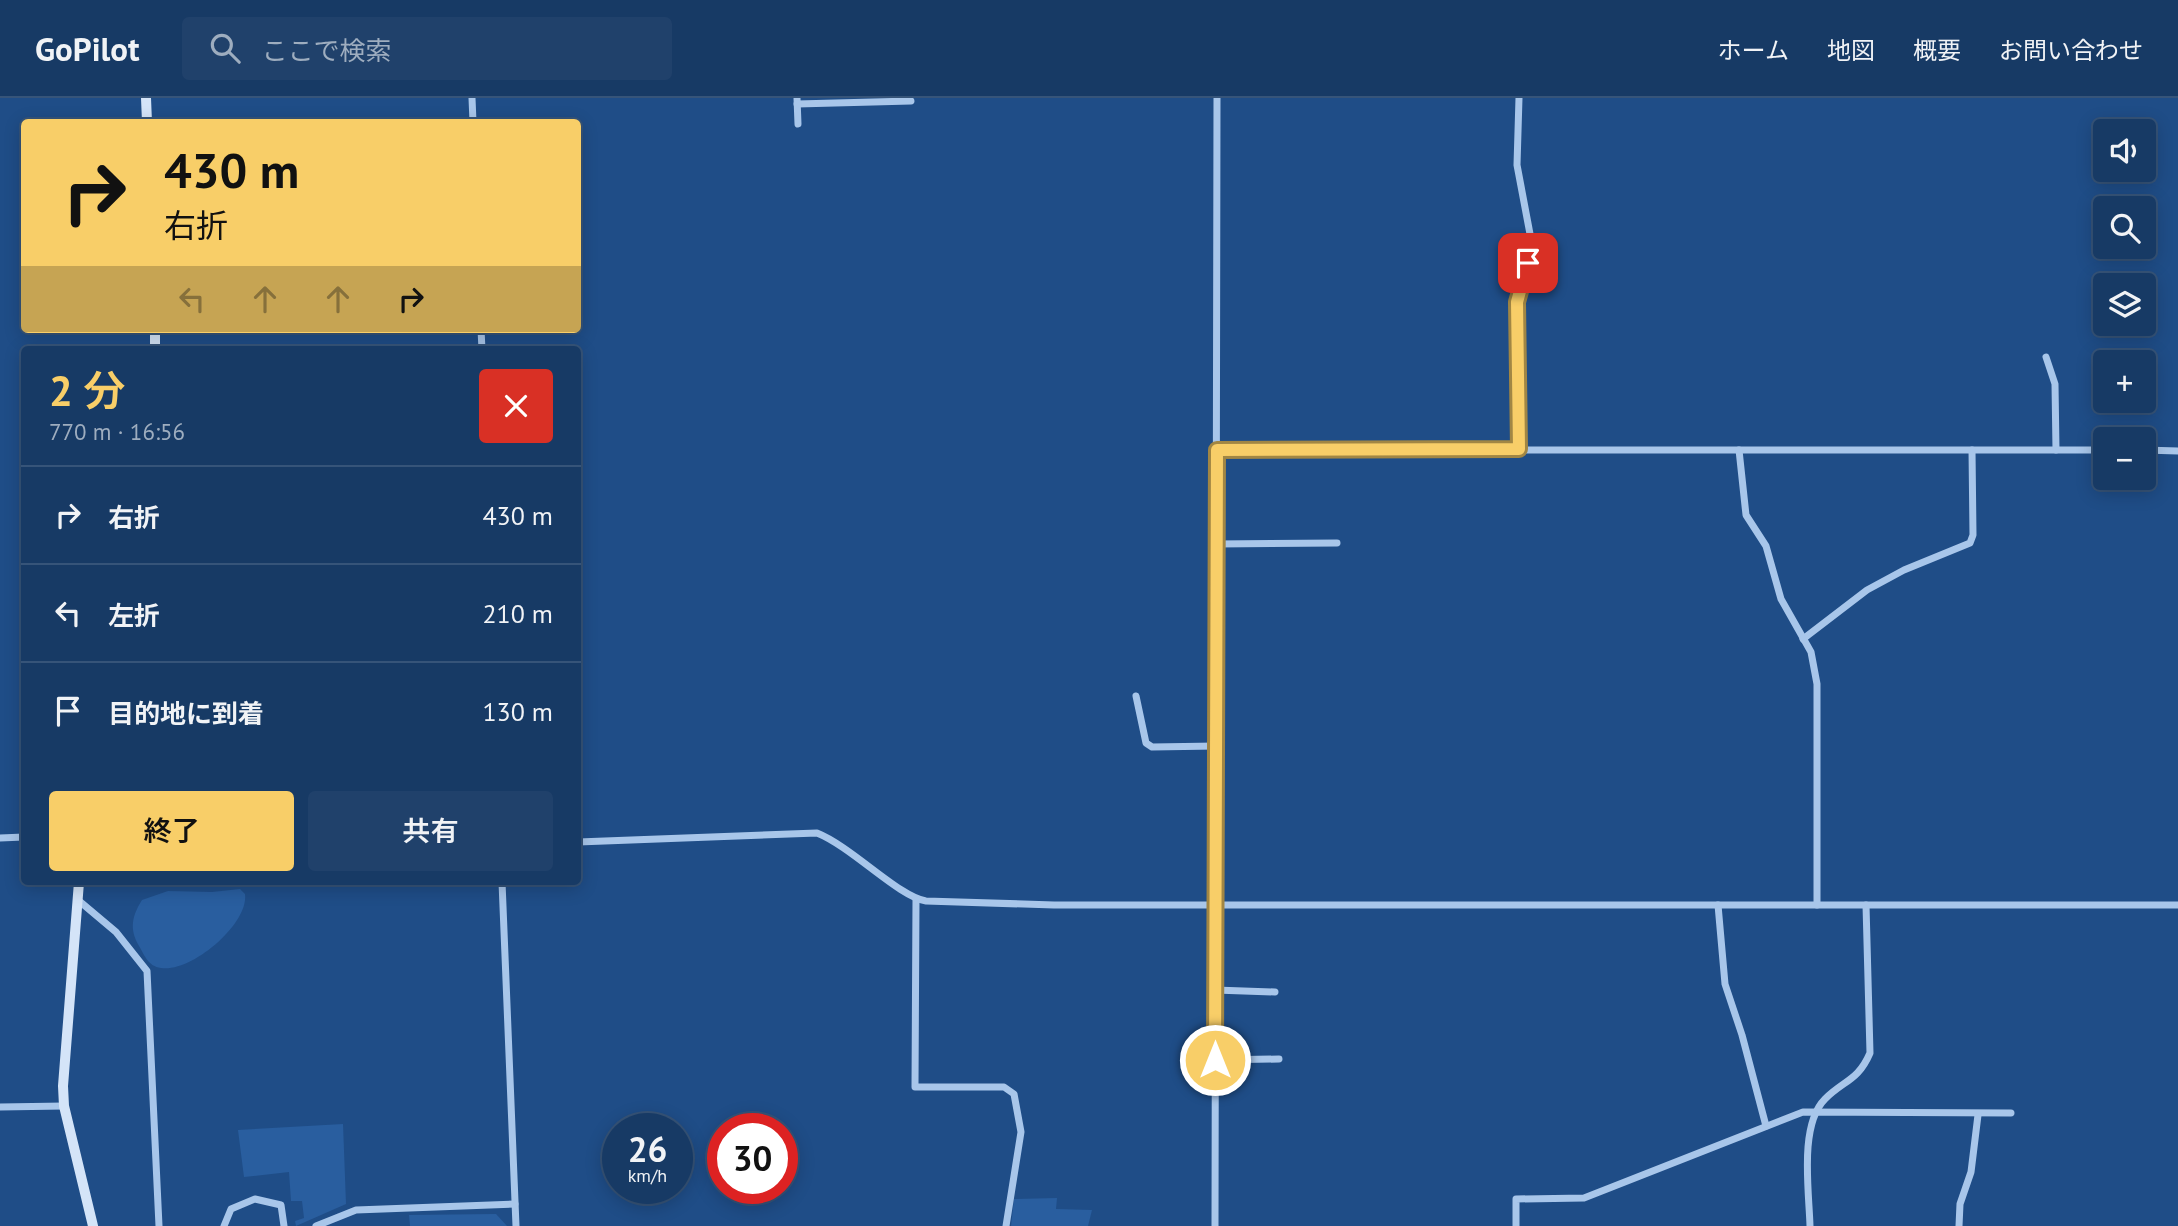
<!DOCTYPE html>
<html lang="ja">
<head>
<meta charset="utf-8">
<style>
  :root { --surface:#173a65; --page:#20416b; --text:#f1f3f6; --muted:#9eadbf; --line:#365479; --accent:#f8ce68 }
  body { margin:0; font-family:"PT Sans","Noto Sans JP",sans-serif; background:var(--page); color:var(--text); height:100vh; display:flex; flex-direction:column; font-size:26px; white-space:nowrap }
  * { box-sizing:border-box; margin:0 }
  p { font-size:23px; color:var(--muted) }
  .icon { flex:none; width:38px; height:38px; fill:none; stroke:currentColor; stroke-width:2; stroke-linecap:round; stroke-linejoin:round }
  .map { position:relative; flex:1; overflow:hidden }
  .sheet { position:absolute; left:21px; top:248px; width:560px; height:539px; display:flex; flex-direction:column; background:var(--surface); border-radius:7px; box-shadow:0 4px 18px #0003,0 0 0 2px var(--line) }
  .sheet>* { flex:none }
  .guide { position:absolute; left:21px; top:21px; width:560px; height:214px; border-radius:7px; box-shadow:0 4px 18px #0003,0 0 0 2px var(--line); background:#f8ce68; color:#111; overflow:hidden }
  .controls { position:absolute; left:2093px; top:21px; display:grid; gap:14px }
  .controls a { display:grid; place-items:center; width:63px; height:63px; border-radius:7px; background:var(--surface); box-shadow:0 4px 18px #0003,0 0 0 2px var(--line); font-size:35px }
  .speed { position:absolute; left:602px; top:1015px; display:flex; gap:14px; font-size:35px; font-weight:700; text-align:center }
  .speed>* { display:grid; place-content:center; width:91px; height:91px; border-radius:50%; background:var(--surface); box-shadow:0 4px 18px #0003,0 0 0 2px var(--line); line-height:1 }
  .speed small { font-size:18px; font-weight:400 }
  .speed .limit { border:10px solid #d22; background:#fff; color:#111 }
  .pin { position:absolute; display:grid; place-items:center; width:60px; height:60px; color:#fff; margin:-30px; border-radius:14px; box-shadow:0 4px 10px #0006 }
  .me { position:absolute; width:77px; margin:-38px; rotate:0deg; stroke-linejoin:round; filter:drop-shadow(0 0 5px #0008) }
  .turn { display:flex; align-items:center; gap:24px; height:147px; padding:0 28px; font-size:32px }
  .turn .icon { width:91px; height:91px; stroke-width:2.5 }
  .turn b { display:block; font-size:49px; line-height:60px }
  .lanes { display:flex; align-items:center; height:66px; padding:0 28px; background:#0003; justify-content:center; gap:35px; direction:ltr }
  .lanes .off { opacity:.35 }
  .round { display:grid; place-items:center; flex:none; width:74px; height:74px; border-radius:7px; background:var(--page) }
  .summary { display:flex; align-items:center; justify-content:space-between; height:119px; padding:0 28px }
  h1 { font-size:42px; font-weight:600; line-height:52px; color:var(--accent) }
  .action { display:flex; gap:14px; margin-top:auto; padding:14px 28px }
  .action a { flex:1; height:80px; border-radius:7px; background:var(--accent); color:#111; font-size:28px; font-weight:600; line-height:80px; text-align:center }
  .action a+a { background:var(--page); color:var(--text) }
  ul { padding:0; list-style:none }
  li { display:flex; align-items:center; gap:21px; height:98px; padding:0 28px; border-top:2px solid var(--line) }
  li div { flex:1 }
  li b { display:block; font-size:26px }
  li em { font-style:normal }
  header { display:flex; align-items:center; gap:42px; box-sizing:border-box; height:98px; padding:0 35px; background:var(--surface); border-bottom:2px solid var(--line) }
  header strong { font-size:33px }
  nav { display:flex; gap:38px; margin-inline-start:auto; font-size:24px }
  .search { width:490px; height:63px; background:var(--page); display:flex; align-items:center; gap:18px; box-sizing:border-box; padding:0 24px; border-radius:7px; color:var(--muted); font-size:26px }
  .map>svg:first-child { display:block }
</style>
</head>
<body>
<header>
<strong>GoPilot</strong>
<div class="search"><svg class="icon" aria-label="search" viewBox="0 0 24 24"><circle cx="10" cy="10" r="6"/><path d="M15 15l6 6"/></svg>ここで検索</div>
<nav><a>ホーム</a><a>地図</a><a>概要</a><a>お問い合わせ</a></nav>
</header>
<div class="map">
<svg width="2178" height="1128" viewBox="0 0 2178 1128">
  <rect width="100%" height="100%" fill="#1f4d87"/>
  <g fill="#295e9f">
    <path d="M240,791L245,796C249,826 191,875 161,870C148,868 145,858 139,848C129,831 132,818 142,802L168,793L212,794Z"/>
    <polygon points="343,1026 346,1106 296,1128 295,1123 304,1120 302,1103 291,1103 289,1074 244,1079 238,1032"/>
    <polygon points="1057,1100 1056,1111 1092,1112 1088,1128 1011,1128 1014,1101"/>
    <polygon points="496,1116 507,1128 410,1128 409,1117"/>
  </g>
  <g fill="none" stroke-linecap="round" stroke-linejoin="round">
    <g stroke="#a8c6ea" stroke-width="7">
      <polyline points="472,0 473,24"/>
      <polyline points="797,0 798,26"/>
      <polyline points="797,6 911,3"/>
      <polyline points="481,231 482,252"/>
      <polyline points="2046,259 2055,286 2056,352"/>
      <polyline points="1519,351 1517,204 1528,165 1530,136 1517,67 1519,0"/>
      <polyline points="1217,352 2105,352"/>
      <polyline points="1739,352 1746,417 1766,448 1781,501 1811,554 1817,586 1817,807"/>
      <polyline points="2144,352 2178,353"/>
      <polyline points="1216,446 1337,445"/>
      <polyline points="1803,541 1867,492 1904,472 1970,445 1973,437 1972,352"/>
      <polyline points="1136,598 1146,645 1152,649 1216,648"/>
      <polyline points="0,740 24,739"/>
      <path d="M578,744L817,735C852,749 899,799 926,803L1054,807H2178"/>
      <polyline points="502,784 516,1128"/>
      <polyline points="916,801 915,989 1004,989 1014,996 1021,1034 1006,1128"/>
      <polyline points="78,802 116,834 147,873 159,1128"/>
      <polyline points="1718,807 1725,886 1742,937 1766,1028"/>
      <polyline points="1215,892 1275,894"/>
      <polyline points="1215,962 1279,961"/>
      <polyline points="0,1009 64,1008"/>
      <polyline points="224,1128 231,1111 255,1101 281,1107 284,1128"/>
      <polyline points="316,1128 356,1112 515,1106"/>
      <polyline points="1215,1128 1217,0"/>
      <polyline points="1516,1128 1516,1101 1584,1100 1803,1014 2011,1015"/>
      <path d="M1810,1128C1809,1093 1799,1027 1825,1001C1844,982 1858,983 1870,955L1866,807"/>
      <polyline points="1959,1128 1960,1106 1971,1074 1978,1017"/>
    </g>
    <g stroke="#d4e4f8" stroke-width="10">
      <polyline points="146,0 147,24"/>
      <polyline points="155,231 155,252"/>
      <polyline points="79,784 63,988 64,1008 93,1128"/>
    </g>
  </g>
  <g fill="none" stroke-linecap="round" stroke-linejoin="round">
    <g stroke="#a18644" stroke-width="18">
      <polyline id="route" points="1215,962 1217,352 1519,351 1517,204 1528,165"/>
    </g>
    <use href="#route" stroke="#f8ce68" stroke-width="12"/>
  </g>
</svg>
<div class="controls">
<a><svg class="icon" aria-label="sound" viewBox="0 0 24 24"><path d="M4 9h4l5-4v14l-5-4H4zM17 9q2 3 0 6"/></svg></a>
<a><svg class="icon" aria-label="search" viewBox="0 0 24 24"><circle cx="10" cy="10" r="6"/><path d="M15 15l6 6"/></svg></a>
<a><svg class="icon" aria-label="layers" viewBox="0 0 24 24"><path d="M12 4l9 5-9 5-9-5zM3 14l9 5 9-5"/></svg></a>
<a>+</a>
<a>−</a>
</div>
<div class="speed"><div>26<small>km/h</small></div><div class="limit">30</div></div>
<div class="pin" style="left:1528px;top:165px;background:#d93025"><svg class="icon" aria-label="arrive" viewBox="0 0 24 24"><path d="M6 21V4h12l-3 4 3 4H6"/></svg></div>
<svg class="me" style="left:1215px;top:962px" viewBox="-20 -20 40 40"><circle r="17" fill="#f8ce68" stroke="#fff" stroke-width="3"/><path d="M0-11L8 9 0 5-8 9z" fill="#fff"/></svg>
<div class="guide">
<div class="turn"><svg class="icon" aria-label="right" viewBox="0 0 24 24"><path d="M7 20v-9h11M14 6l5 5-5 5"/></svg><div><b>430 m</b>右折</div></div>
<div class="lanes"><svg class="icon off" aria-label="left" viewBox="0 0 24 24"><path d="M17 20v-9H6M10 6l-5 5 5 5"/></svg><svg class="icon off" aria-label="ahead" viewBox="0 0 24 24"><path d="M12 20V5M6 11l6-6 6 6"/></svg><svg class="icon off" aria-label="ahead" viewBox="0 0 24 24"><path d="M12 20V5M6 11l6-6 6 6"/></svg><svg class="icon" aria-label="right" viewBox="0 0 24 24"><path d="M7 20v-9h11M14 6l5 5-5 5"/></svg></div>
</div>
<section class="sheet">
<div class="summary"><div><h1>2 分</h1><p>770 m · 16:56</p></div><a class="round" style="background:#d93025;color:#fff"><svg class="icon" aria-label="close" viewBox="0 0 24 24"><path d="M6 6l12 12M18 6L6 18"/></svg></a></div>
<ul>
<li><svg class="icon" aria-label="right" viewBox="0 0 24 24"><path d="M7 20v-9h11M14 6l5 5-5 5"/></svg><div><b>右折</b></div><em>430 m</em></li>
<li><svg class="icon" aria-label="left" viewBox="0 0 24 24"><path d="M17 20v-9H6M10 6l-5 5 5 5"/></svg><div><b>左折</b></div><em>210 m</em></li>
<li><svg class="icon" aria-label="arrive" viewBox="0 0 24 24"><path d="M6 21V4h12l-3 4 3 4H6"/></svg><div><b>目的地に到着</b></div><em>130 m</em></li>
</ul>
<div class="action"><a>終了</a><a>共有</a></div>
</section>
</div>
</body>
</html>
